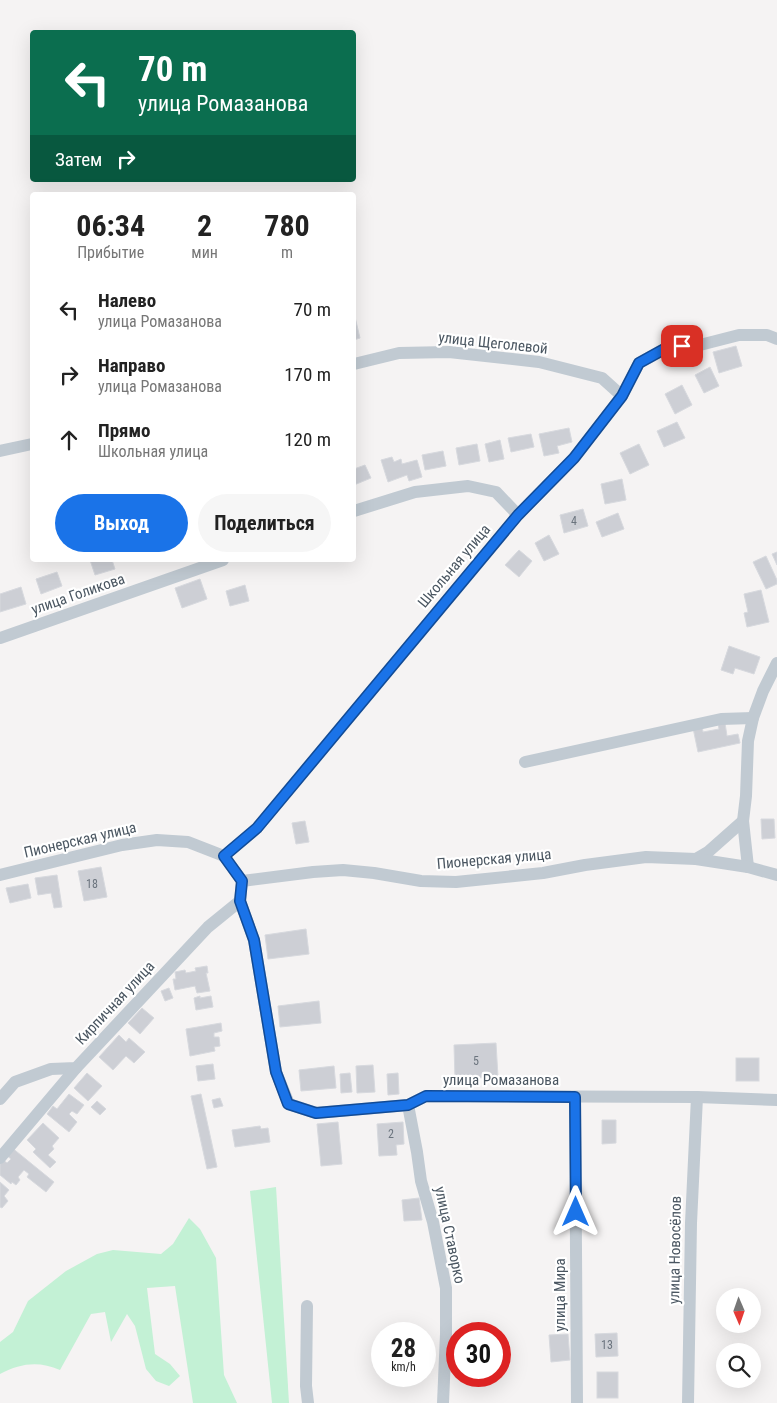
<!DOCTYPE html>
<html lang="ru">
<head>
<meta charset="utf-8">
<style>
  :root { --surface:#fff; --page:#f6f6f6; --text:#222; --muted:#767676; --accent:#1a73e8 }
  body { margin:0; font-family:"Roboto Condensed",sans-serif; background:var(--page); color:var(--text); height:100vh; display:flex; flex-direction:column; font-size:19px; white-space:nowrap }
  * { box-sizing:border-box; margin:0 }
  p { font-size:16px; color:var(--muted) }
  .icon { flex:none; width:28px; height:28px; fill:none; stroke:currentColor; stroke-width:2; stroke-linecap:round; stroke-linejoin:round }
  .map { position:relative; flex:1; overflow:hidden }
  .sheet { position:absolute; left:30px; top:192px; width:326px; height:370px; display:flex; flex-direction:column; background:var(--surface); border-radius:5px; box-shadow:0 5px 20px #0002 }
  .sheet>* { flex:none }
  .guide { position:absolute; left:30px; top:30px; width:326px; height:152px; border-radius:5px; box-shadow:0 5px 20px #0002; background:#0b6e4f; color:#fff; overflow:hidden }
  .needle { width:32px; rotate:178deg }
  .controls { position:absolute; left:716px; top:1288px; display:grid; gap:10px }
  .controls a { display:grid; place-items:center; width:45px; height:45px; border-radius:50%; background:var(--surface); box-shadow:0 5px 20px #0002; font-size:25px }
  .speed { position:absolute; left:371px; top:1322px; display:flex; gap:10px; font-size:25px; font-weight:700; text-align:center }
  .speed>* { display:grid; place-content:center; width:65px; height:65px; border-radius:50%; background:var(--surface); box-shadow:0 5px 20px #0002; line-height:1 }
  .speed small { font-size:12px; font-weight:400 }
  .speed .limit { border:8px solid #d22; background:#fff; color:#111 }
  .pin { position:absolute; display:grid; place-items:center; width:42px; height:42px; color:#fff; margin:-21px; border-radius:10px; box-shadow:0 2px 8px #0006 }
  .me { position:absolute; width:55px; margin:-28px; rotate:0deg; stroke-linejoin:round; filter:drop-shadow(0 0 4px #0008) }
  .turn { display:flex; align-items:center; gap:18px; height:105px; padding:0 25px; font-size:22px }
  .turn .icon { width:65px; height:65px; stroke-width:2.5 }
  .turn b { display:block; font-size:35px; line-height:42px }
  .then { display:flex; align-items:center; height:48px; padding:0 25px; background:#0003; gap:10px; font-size:19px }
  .eta { display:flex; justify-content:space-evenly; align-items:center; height:85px; text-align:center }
  .eta b { font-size:30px; font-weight:700; line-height:35px }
  .primary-button { display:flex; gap:10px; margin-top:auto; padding:10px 25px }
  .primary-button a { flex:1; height:58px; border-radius:30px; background:var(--accent); color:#fff; font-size:20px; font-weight:700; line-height:58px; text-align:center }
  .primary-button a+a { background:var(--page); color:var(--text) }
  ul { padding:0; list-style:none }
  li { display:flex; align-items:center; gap:15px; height:65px; padding:0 25px }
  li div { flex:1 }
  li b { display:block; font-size:19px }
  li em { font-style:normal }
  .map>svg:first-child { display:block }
</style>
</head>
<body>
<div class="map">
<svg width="777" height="1403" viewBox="0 0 777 1403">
  <rect width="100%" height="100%" fill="#f5f3f3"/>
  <g fill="#c3f1d5">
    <polygon points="276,1187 289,1403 272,1403 250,1191"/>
    <path d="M189,1218L200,1229L216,1258L224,1375L237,1403H193L175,1286L147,1288L155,1354L170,1364L180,1376L169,1386L156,1381L146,1369L135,1326L127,1314L111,1342L105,1312L91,1314L60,1370C39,1361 21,1363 0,1374V1342L13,1332L28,1301L66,1271L97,1254L113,1250L161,1254L173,1244Z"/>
  </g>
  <g fill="#cdcfd5" stroke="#d7d9de">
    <polygon points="355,317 360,338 354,340 354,318"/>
    <polygon points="736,346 742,366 719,373 713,352"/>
    <polygon points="710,367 719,386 704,393 695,375"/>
    <polygon points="682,385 692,405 675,414 665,394"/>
    <polygon points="677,422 685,438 664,447 657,431"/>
    <polygon points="569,428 572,442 557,446 559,453 544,456 539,434"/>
    <polygon points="531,434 534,447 511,452 508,438"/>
    <polygon points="500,440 504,459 489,462 485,444"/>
    <polygon points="477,444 480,461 459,465 456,448"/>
    <polygon points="639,444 649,465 630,474 620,453"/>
    <polygon points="443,451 446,466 425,470 422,455"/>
    <polygon points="392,457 394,462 401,459 402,464 417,460 422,477 409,481 407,475 388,482 381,460"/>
    <polygon points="365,465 371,478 354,485 354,469"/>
    <polygon points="622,479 626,500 605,504 601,484"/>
    <polygon points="583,509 588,526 564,533 560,515"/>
    <polygon points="618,513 624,529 602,537 596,522"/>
    <polygon points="549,535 559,554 544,561 535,543"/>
    <polygon points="519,550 532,561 519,577 505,565"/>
    <polygon points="777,552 777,565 772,554"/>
    <polygon points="766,556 777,580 777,584 766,589 753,562"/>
    <polygon points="90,560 112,560 115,569 95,575"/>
    <polygon points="57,572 62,586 41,594 36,579"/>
    <polygon points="200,579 207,599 182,608 175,588"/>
    <polygon points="245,585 249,601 230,606 226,591"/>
    <polygon points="21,587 26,604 0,612 0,594"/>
    <polygon points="761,590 769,622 747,627 744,613 748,612 744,594"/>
    <polygon points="729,646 760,657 754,674 735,668 733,674 721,670"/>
    <polygon points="725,723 727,736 738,734 740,743 698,752 693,728 702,726 703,732 719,729 718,724"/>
    <polygon points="761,819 774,819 775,838 762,839"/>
    <polygon points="305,821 309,842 296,844 292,823"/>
    <polygon points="101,867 107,897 84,901 78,871"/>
    <polygon points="57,875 62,907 54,908 51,893 38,895 35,878"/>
    <polygon points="28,884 31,898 10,903 6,888"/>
    <polygon points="306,929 309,954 268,959 265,935"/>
    <polygon points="207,966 208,973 206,973 210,991 197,993 195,986 175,990 173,979 176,979 175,972 185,970 186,973 196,971 195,968"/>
    <polygon points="169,988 173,998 165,1001 161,991"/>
    <polygon points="200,996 200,998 211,996 213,1007 196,1010 194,998"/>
    <polygon points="319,1001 321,1023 280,1027 278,1006"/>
    <polygon points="142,1008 154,1018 140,1034 128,1023"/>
    <polygon points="221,1023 222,1031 214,1033 214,1037 219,1037 220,1046 214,1047 215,1051 190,1056 186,1029"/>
    <polygon points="119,1035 126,1042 129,1038 145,1052 134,1063 126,1056 113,1070 99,1057"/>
    <polygon points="496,1043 498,1077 455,1079 454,1045"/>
    <rect x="736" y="1058" width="23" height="23"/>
    <polygon points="213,1064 215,1079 198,1081 196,1066"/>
    <polygon points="373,1065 375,1092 357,1093 356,1066"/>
    <polygon points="334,1066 336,1088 301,1091 299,1070"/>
    <polygon points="87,1073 102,1086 88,1101 74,1088"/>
    <polygon points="350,1073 352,1092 341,1093 340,1074"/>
    <polygon points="398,1073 399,1094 388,1095 387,1074"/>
    <polygon points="69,1094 84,1105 77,1114 72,1111 69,1114 77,1122 69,1132 47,1114 53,1106 57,1109"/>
    <polygon points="201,1094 217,1167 207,1169 191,1096"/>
    <polygon points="220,1098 223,1106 214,1108 212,1100"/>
    <polygon points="97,1101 106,1109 100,1115 91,1107"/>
    <polygon points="602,1120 616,1120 616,1143 602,1144"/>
    <polygon points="338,1122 342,1164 321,1166 317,1124"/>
    <polygon points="403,1122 404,1144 396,1145 397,1155 379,1156 377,1124"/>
    <polygon points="43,1123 59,1138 52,1146 54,1149 48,1155 56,1162 50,1168 33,1152 36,1149 27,1140"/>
    <polygon points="260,1126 261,1129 268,1128 270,1142 235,1147 232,1130"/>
    <polygon points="11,1147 54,1182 46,1192 27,1177 29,1174 24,1170 18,1177 20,1180 16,1185 12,1182 11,1184 0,1175 0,1161 2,1159 7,1163 11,1159 5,1154"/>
    <polygon points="0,1182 9,1190 4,1196 8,1201 2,1208 0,1207"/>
    <polygon points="419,1198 422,1220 404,1221 402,1200"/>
    <polygon points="617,1333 618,1356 596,1357 595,1334"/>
    <polygon points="568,1334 570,1360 551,1362 549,1335"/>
    <rect x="597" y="1372" width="21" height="26"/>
  </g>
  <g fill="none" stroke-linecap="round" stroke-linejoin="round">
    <g stroke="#c1cad2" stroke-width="12">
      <polyline points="777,339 767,335 739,335 696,346 668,347 639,363 622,396 574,458 518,515 257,828 224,856 242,881 240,901 254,940 276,1072 289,1104 316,1113 408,1105 426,1096 697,1097 777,1100"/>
      <polyline points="354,364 399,353 449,352 539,362 602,378 622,396"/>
      <polyline points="0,451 32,444"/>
      <polyline points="354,511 415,492 468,486 496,492 518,515"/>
      <polyline points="0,638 223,560"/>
      <polyline points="525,762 721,719 753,718"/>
      <polyline points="696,859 708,852 743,821"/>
      <polyline points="748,867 743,821 746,796 748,741 753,718 763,691 777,663"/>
      <polyline points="0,875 122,845 157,840 188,842 224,856"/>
      <polyline points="242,881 313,872 343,870 374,873 421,881 456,882 543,873 585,865 646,857 696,859 748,867 777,875"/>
      <polyline points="575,1097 577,1403"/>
      <polyline points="0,1099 15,1082 51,1069 76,1068 208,927 240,901"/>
      <polyline points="408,1105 417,1152 421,1181 433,1222 446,1288 446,1334 443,1403"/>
      <polyline points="0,1158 76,1068"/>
      <polyline points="307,1306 306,1386 308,1403"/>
      <polyline points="688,1403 691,1223 697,1097"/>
    </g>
  </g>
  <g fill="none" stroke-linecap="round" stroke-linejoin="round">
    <g stroke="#114b97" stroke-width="12">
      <polyline id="route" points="576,1212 575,1097 426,1096 408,1105 316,1113 288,1104 276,1072 254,940 240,901 242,881 224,856 257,828 518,515 574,458 622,396 639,363 668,347 682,346"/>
    </g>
    <use href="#route" stroke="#1a73e8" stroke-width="9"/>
  </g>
  <g text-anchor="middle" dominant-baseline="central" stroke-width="4.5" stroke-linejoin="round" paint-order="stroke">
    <g font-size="12" fill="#6b747e">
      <text x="574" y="521">4</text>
      <text x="92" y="884">18</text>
      <text x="476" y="1061">5</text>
      <text x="391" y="1134">2</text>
      <text x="607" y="1345">13</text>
    </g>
    <g font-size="15" fill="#4a5661" stroke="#fff">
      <text transform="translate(493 343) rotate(6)">улица Щеголевой</text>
      <text transform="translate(454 566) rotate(-50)">Школьная улица</text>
      <text transform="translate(78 594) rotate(-19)">улица Голикова</text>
      <text transform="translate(80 840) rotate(-13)">Пионерская улица</text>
      <text transform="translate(494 859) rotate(-5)">Пионерская улица</text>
      <text transform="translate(115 1003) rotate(-47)">Кирпичная улица</text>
      <text x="501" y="1080">улица Ромазанова</text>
      <text transform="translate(450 1235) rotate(78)">улица Ставорко</text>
      <text transform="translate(675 1250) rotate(-89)">улица Новосёлов</text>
      <text transform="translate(560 1295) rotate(-90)">улица Мира</text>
    </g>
  </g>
</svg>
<div class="controls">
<a><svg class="needle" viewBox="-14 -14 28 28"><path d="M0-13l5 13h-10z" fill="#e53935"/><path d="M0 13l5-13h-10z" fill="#767676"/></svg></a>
<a><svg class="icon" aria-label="search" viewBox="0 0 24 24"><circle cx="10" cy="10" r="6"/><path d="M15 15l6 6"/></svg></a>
</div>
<div class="speed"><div>28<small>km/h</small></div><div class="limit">30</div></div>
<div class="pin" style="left:682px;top:346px;background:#d93025"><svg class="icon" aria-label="arrive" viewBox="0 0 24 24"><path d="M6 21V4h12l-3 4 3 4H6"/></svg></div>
<svg class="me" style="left:576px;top:1212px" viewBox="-20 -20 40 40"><path d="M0-17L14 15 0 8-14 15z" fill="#1a73e8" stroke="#fff" stroke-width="4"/></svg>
<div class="guide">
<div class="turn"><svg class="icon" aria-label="left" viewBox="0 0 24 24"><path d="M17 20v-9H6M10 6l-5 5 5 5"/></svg><div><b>70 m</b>улица Ромазанова</div></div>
<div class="then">Затем<svg class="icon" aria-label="right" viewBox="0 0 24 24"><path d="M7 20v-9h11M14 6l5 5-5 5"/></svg></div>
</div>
<section class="sheet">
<div class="eta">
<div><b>06:34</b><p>Прибытие</p></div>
<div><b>2</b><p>мин</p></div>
<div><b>780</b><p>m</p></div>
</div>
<ul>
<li><svg class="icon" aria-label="left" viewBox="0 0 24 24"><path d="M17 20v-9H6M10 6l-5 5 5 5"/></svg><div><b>Налево</b><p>улица Ромазанова</p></div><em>70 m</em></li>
<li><svg class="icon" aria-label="right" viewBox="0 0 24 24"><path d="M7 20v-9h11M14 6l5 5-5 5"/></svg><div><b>Направо</b><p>улица Ромазанова</p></div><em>170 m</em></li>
<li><svg class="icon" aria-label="ahead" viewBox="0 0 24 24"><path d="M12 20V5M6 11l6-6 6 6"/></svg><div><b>Прямо</b><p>Школьная улица</p></div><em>120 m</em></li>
</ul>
<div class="primary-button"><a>Выход</a><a>Поделиться</a></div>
</section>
</div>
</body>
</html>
